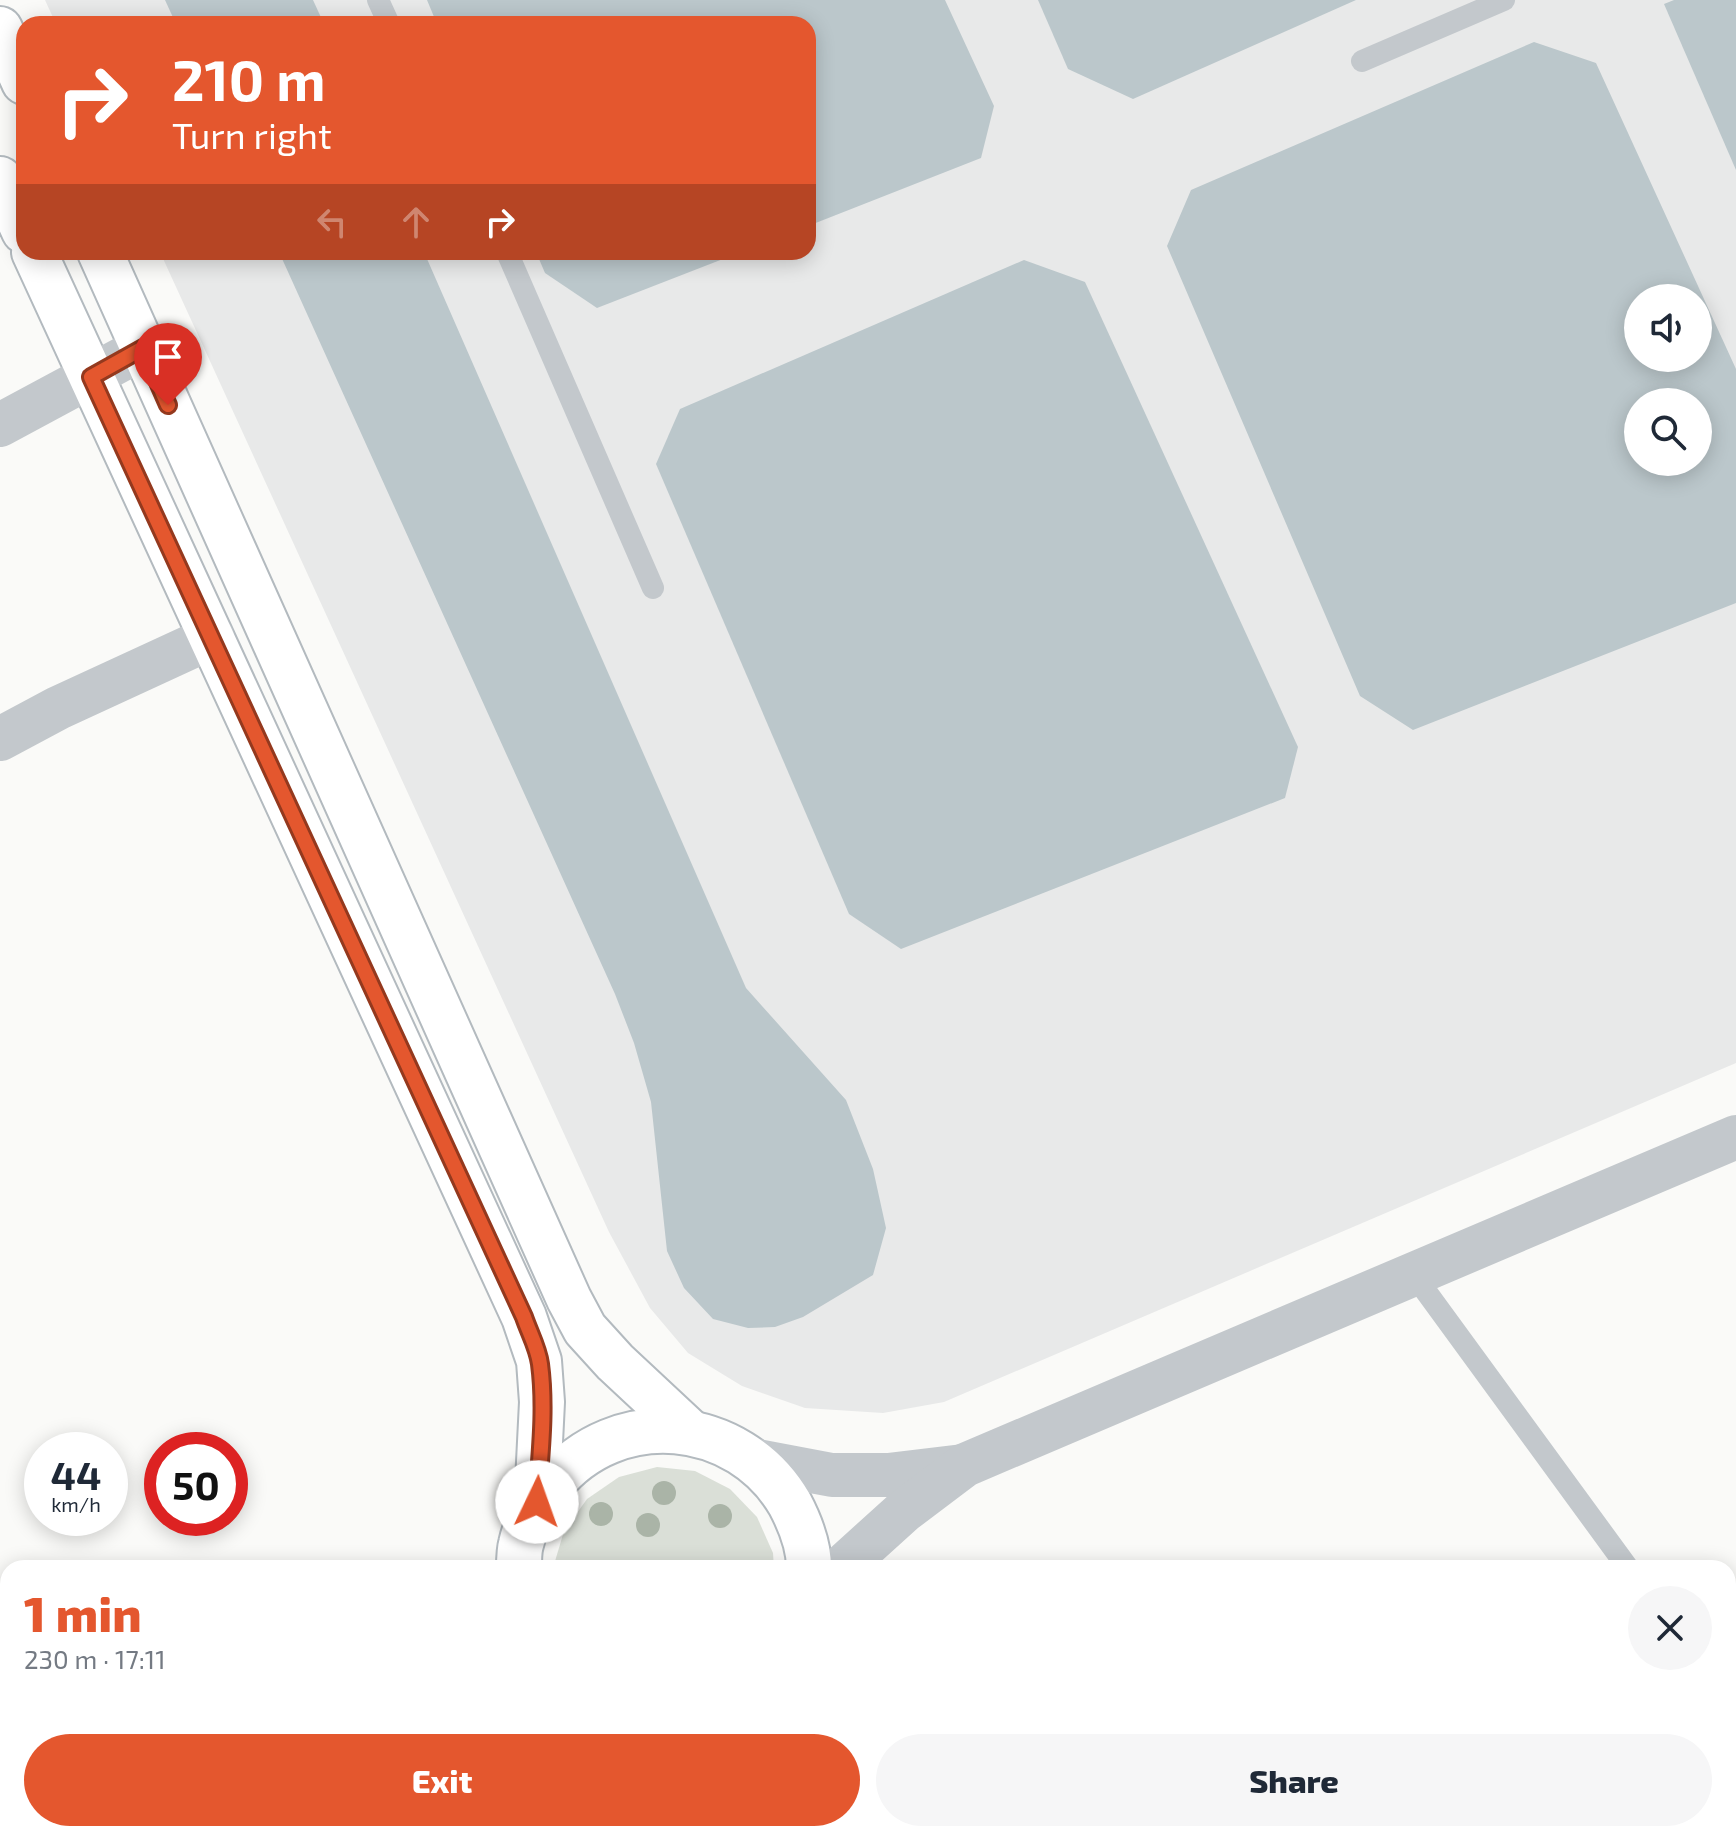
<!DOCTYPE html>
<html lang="en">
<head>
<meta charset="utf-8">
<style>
  :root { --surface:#fff; --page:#f6f6f7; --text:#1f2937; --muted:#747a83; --accent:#e4572e }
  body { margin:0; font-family:"Exo 2",sans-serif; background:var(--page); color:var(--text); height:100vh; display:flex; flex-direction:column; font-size:30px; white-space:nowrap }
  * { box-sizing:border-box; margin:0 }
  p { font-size:26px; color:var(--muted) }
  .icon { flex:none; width:44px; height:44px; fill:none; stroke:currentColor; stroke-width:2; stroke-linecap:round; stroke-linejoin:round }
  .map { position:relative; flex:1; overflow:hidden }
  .panel { position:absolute; left:0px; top:1560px; width:1736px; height:282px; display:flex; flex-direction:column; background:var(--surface); border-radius:24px 24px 0 0; box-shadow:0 4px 20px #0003 }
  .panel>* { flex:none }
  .banner { position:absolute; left:16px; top:16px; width:800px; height:244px; border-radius:24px; box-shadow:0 4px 20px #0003; background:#e4572e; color:#fff; overflow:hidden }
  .tools { position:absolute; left:1624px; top:284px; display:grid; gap:16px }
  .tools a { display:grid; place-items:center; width:88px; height:88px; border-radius:50%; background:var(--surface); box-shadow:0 4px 20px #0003; font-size:40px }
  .speed { position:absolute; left:24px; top:1432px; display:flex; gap:16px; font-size:40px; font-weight:700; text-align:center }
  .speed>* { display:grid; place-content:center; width:104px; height:104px; border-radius:50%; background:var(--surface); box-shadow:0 4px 20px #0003; line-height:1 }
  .speed small { font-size:20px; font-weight:400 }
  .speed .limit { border:12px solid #d22; background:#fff; color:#111 }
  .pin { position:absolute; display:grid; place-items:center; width:68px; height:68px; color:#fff; margin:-82px -34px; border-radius:50% 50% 50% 0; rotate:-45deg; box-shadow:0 0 8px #0007 }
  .pin .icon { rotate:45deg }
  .me { position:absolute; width:88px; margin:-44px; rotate:3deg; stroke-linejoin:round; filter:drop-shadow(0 0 6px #0008) }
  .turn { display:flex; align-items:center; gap:28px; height:168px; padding:0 24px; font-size:36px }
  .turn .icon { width:104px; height:104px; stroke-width:2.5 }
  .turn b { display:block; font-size:56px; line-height:68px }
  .lanes { display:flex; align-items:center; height:76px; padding:0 24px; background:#0003; justify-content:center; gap:40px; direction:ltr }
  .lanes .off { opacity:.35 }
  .round { display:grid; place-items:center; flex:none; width:84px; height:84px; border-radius:42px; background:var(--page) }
  .head { display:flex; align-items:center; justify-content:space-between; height:136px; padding:0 24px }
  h1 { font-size:48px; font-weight:800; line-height:60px; color:var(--accent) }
  .primary-button { display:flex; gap:16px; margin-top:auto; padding:16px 24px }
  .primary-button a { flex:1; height:92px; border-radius:48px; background:var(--accent); color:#fff; font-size:32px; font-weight:800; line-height:92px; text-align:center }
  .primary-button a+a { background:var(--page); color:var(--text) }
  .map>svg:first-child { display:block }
</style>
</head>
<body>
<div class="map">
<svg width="1736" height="1841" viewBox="0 0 1736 1841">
  <rect width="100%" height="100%" fill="#fafaf8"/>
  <path fill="#e8e9e9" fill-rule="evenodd" d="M45,0H1736V1063L944,1402L883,1413L805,1408L742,1386L688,1353L650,1308L609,1232L160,252H808V24H56ZM1638,298H1698V358H1638ZM1638,402H1698V462H1638Z"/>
  <polygon fill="#dadfd7" points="657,1467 695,1471 730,1489 757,1517 773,1553 774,1568 553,1568 564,1531 587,1499 619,1477"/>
  <g fill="#bbc7cb" fill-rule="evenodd">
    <polygon points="165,0 313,0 324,24 176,24"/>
    <polygon points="427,0 945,0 994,106 981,158 808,226 808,24 437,24"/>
    <polygon points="1038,0 1356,0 1133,99 1068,69"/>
    <polygon points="1674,0 1736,0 1736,170 1664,4"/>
    <path d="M1534,42L1596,63L1736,369V603L1413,730L1360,696L1167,246L1191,190ZM1698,298V358H1638V298ZM1698,402V462H1638V402Z"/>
    <polygon points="279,252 424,252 746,988 846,1100 873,1169 886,1228 873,1275 803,1317 775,1327 748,1328 713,1319 684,1288 667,1251 651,1102 634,1043 615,994"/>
    <polygon points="536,252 741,252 597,308 545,273"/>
    <polygon points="1024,260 1085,282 1298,747 1285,798 901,949 849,914 656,464 680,409"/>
  </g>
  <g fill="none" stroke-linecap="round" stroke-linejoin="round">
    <g stroke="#b3babf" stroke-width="48">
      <g id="secondary">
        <polyline points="0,29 24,82"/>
        <polyline points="0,179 24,231"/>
        <polyline points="34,252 524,1317 539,1361 542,1402 537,1502"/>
        <polyline points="100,252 569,1299 585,1329 615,1362 690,1432"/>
        <path d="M519,1568C519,1560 519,1551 521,1544C526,1522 538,1501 552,1484C616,1405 739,1416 790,1504C800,1523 809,1546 809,1568"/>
        <polyline points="805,1834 812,1841"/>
        <polyline points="71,1841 87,1834"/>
      </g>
    </g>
    <g stroke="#c3c8cc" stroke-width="22">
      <polyline points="378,0 389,24"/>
      <polyline points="1362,61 1504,0"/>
      <polyline points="507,252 653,588"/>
      <polyline points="1414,1275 1628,1568"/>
      <polyline points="1728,1706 1736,1717"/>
    </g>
    <g stroke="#c3c8cc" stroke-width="44">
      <polyline points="0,425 143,348"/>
      <polyline points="0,739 58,708 212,637"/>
    </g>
    <g stroke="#c3c8cc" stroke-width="44">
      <polyline points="752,1460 832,1475 888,1475 963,1466"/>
      <polyline points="841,1568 904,1511 965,1465 1736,1137"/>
    </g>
    <use href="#secondary" stroke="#fff" stroke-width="44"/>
  </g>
  <g fill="#aab4a7">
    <circle cx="664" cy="1493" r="12"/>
    <circle cx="601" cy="1514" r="12"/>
    <circle cx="720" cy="1516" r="12"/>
    <circle cx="648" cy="1525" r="12"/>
  </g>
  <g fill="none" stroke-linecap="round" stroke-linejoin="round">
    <g stroke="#94391e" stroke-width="20">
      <path id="route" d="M168,405L143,348L91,377L524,1317C529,1332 538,1348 540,1364C546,1410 540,1457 537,1502"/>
    </g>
    <use href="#route" stroke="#e4572e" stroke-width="14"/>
  </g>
</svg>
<div class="tools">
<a><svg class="icon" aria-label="sound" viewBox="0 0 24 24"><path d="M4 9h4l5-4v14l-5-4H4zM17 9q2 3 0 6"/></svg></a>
<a><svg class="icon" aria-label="search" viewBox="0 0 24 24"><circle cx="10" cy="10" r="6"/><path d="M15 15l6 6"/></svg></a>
</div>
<div class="speed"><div>44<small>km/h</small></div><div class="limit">50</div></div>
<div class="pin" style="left:168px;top:405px;background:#d93025"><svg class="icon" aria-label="arrive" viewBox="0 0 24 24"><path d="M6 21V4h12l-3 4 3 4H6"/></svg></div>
<svg class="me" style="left:537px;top:1502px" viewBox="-20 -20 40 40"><circle r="19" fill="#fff"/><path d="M0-13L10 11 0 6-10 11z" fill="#e4572e"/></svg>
<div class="banner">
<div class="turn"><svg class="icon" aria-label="right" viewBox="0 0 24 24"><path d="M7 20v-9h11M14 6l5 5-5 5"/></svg><div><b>210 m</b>Turn right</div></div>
<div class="lanes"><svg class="icon off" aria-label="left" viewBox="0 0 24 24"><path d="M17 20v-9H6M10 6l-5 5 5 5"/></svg><svg class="icon off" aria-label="ahead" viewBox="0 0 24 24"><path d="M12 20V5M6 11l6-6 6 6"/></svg><svg class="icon" aria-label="right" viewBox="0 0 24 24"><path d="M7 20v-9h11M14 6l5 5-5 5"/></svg></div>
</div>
<section class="panel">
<div class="head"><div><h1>1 min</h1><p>230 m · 17:11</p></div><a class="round"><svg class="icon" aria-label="close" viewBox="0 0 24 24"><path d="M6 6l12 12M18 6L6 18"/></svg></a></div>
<div class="primary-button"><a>Exit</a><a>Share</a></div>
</section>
</div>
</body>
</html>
